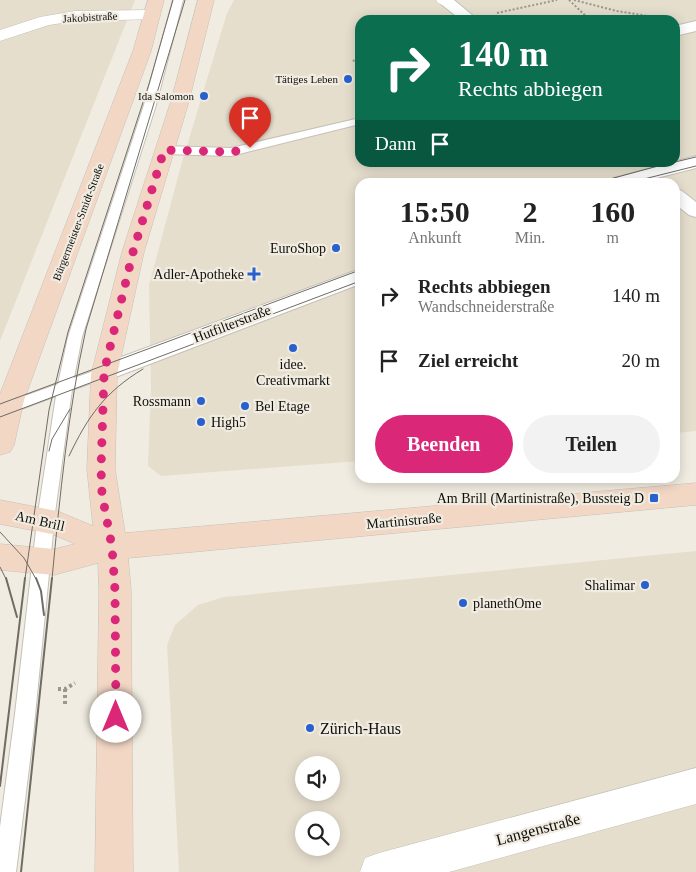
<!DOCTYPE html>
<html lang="de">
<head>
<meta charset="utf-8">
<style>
  :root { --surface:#fff; --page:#f2f2f2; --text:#222; --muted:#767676; --accent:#db2777 }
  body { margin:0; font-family:Georgia,serif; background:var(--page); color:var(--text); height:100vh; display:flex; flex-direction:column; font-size:19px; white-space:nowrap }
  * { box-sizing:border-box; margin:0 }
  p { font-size:16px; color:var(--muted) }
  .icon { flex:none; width:28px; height:28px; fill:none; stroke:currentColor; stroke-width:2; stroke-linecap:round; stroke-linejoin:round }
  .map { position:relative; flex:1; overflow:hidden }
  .sheet { position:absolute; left:355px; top:178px; width:325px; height:305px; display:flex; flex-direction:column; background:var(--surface); border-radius:15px; box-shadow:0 2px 12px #0003 }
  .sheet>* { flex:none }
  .guide { position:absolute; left:355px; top:15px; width:325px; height:152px; border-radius:15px; box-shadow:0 2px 12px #0003; background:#0b6e4f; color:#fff; overflow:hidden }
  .controls { position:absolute; left:295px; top:756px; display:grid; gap:10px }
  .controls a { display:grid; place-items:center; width:45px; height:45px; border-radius:50%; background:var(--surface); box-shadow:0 2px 12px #0003; font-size:25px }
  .pin { position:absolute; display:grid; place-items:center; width:42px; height:42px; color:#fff; margin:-51px -21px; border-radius:50% 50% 50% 0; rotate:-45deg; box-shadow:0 0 5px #0007 }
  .pin .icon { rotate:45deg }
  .me { position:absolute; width:55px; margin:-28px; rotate:0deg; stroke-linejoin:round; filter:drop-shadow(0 0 4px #0008) }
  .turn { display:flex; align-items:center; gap:18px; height:105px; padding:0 20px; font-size:22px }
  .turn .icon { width:65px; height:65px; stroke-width:2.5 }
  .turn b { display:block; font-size:35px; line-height:42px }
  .then { display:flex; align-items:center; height:48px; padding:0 20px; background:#0003; gap:10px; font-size:19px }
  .eta { display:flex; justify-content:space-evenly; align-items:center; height:85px; text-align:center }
  .eta b { font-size:30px; font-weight:700; line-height:35px }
  .action { display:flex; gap:10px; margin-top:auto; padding:10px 20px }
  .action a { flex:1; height:58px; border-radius:30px; background:var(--accent); color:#fff; font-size:20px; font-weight:700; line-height:58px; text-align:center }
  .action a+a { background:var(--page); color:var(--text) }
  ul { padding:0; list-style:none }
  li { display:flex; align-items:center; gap:15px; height:65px; padding:0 20px }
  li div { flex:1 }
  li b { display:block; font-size:19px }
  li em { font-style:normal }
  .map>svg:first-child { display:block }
</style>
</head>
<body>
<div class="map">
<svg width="696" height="872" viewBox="0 0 696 872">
  <rect width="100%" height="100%" fill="#f1ece1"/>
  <g fill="#e6decd" fill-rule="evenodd">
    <polygon points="0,0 135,0 0,341"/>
    <path d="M234,0H696V431L675,433V182H360V461L161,476L148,466L151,389L149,285L182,162L227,13ZM360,20H675V162H360Z"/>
    <path d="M696,551V872H179L167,645L175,625L198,605L224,597ZM304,765H331V792H304ZM304,820H331V848H304Z"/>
  </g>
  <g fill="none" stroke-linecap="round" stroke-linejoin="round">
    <g stroke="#c5c1b7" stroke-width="2">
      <g id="service">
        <polygon points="173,0 183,0 156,105 82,337 74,378 105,367 110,368 113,372 110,376 72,390 55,513 33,736 16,872 0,872 0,827 15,714 38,513 56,396 0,417 0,405 58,384 68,337 144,105"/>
        <polygon points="360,118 360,124 231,156 164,154 158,150 164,146 231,148"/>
      </g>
    </g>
    <g stroke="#c5c1b7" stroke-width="2">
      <g id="pedestrian">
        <polygon points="439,0 454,0 478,20 461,20 441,4"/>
        <polygon points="696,21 696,31 675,36 675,26"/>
        <polygon points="696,156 696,168 641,182 611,182 614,178"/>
        <polygon points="675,189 682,191 696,202 696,217 689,215 675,204"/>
        <polygon points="360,269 360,284 113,378 105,380 97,378 93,372 97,366"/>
      </g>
    </g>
    <g stroke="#c5c1b7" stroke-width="1">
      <g id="minor">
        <path d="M436,0H453L454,1L452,4C445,6 440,6 436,0Z"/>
        <polygon points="152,10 158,11 160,15 158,19 75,21 49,25 0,41 0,30 40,17 75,11"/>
        <polygon points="696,768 696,804 449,872 360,872 365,858 379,853"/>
      </g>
    </g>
    <g stroke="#c5c1b7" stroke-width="1">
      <g id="secondary">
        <polygon points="148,0 164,0 151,51 24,400 14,445 10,452 0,455 0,394 133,51"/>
        <polygon points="198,0 214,0 189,101 144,252 117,375 115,469 125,533 696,483 696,505 128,558 131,590 133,872 95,872 99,590 98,563 54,575 0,570 0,544 54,549 75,544 52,534 0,524 0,500 57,511 93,526 87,469 91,375 122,252 171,101"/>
      </g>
    </g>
    <g stroke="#9a978e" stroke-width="2" stroke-dasharray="2 2" stroke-linecap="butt">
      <polyline points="569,0 590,20"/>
      <polyline points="574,0 617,11 654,17"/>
      <polyline points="497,13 557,0"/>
      <polyline points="353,60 360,66"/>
    </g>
    <g stroke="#9a978e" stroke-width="4" stroke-dasharray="3 3" stroke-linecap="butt">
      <polyline points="58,689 65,689 75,683"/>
      <polyline points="65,689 65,705"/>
    </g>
    <use href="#service" fill="#fff" fill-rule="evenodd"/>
    <use href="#pedestrian" fill="#fff" fill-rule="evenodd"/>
    <use href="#minor" fill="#fff" fill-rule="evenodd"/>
    <use href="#secondary" fill="#f2d7c5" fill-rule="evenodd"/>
    <g stroke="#6f6c65" stroke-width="1">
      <polyline points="675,162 696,157"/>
      <polyline points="599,182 673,162"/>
      <polyline points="632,182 696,166"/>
      <polyline points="0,404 360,270"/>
      <polyline points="0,417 360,281"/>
      <polyline points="49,451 52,439 70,409"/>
      <path d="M69,456C88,416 105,392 143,369"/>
      <polyline points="0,532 24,558 36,579"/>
      <polyline points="0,567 6,579"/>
      <polyline points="25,579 49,410 68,332 149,84 173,0"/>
      <path d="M52,579C60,495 68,411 86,329L185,0"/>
    </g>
    <g stroke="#6f6c65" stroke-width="2">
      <polyline points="6,578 17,617"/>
      <polyline points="36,578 41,591 44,615"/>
      <polyline points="0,786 25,578"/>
      <polyline points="21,872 52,578"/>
    </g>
  </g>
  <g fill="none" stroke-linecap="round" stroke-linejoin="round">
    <polyline stroke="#db2777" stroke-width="9" stroke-dasharray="0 16.2" points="116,717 115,590 112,547 102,494 101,469 104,375 106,364 133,252 164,150 232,152 250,148"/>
  </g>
  <g fill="#2861ce" stroke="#f1ece1" stroke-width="2">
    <circle cx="348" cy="79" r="5"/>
    <circle cx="204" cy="96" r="5"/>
    <circle cx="336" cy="248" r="5"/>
    <path d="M251.5 266.5h5v5h5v5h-5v5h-5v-5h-5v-5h5z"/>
    <circle cx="293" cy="348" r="5"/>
    <circle cx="201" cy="401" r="5"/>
    <circle cx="245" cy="406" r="5"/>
    <circle cx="201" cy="422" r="5"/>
    <rect x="649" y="493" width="10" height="10" rx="2.5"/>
    <circle cx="645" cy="585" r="5"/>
    <circle cx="463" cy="603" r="5"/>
    <circle cx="310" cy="728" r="5"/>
  </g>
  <g text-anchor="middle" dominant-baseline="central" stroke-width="4.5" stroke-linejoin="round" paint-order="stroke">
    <g font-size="11" fill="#0f0e0a" stroke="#f1ece1">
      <text transform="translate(90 17) rotate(-3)">Jakobistraße</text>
      <text transform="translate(78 222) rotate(-69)">Bürgermeister-Smidt-Straße</text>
    </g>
    <g font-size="11" fill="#0f0e0a" stroke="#f1ece1" text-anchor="end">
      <text x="338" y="79">Tätiges Leben</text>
      <text x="194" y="96">Ida Salomon</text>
    </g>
    <g font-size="14" fill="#0f0e0a" stroke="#f1ece1" text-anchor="end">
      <text x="326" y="248">EuroShop</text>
      <text x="244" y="274">Adler-Apotheke</text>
      <text x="293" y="364" text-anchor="middle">idee.<tspan x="293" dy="16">Creativmarkt</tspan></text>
      <text x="191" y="401">Rossmann</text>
      <text x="255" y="406" text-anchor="start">Bel Etage</text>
      <text x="211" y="422" text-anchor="start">High5</text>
      <text x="644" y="498">Am Brill (Martinistraße), Bussteig D</text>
      <text x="635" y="585">Shalimar</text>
      <text x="473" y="603" text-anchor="start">planethOme</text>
    </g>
    <g font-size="14" fill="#0f0e0a" stroke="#f1ece1">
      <text transform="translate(232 324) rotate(-21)">Hutfilterstraße</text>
      <text transform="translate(40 521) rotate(13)">Am Brill</text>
      <text transform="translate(404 521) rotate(-5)">Martinistraße</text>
    </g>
    <g font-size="16" fill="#0f0e0a" stroke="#f1ece1" text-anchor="start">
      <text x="320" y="728">Zürich-Haus</text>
    </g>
    <g font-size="16" fill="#0f0e0a" stroke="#f1ece1">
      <text transform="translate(538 829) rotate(-15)">Langenstraße</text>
    </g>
  </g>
</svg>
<div class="controls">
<a><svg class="icon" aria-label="sound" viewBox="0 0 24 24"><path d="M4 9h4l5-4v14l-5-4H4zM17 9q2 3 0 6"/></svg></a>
<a><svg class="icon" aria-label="search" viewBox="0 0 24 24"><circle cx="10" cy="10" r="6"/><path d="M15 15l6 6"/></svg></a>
</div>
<div class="pin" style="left:250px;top:148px;background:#d93025"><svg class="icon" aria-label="arrive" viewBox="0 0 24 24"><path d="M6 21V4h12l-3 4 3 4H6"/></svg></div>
<svg class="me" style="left:116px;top:717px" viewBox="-20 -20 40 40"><circle r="19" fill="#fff"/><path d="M0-13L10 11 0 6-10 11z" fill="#db2777"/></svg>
<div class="guide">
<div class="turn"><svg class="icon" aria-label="right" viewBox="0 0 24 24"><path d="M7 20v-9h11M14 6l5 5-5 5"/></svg><div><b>140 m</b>Rechts abbiegen</div></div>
<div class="then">Dann<svg class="icon" aria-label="arrive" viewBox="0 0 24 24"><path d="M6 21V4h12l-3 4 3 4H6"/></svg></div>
</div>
<section class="sheet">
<div class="eta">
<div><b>15:50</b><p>Ankunft</p></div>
<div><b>2</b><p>Min.</p></div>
<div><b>160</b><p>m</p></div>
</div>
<ul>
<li><svg class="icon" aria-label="right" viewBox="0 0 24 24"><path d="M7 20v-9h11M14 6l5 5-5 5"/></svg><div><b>Rechts abbiegen</b><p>Wandschneiderstraße</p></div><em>140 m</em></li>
<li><svg class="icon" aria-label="arrive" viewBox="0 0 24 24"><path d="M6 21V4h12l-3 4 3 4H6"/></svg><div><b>Ziel erreicht</b></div><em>20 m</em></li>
</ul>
<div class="action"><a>Beenden</a><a>Teilen</a></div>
</section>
</div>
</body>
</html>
